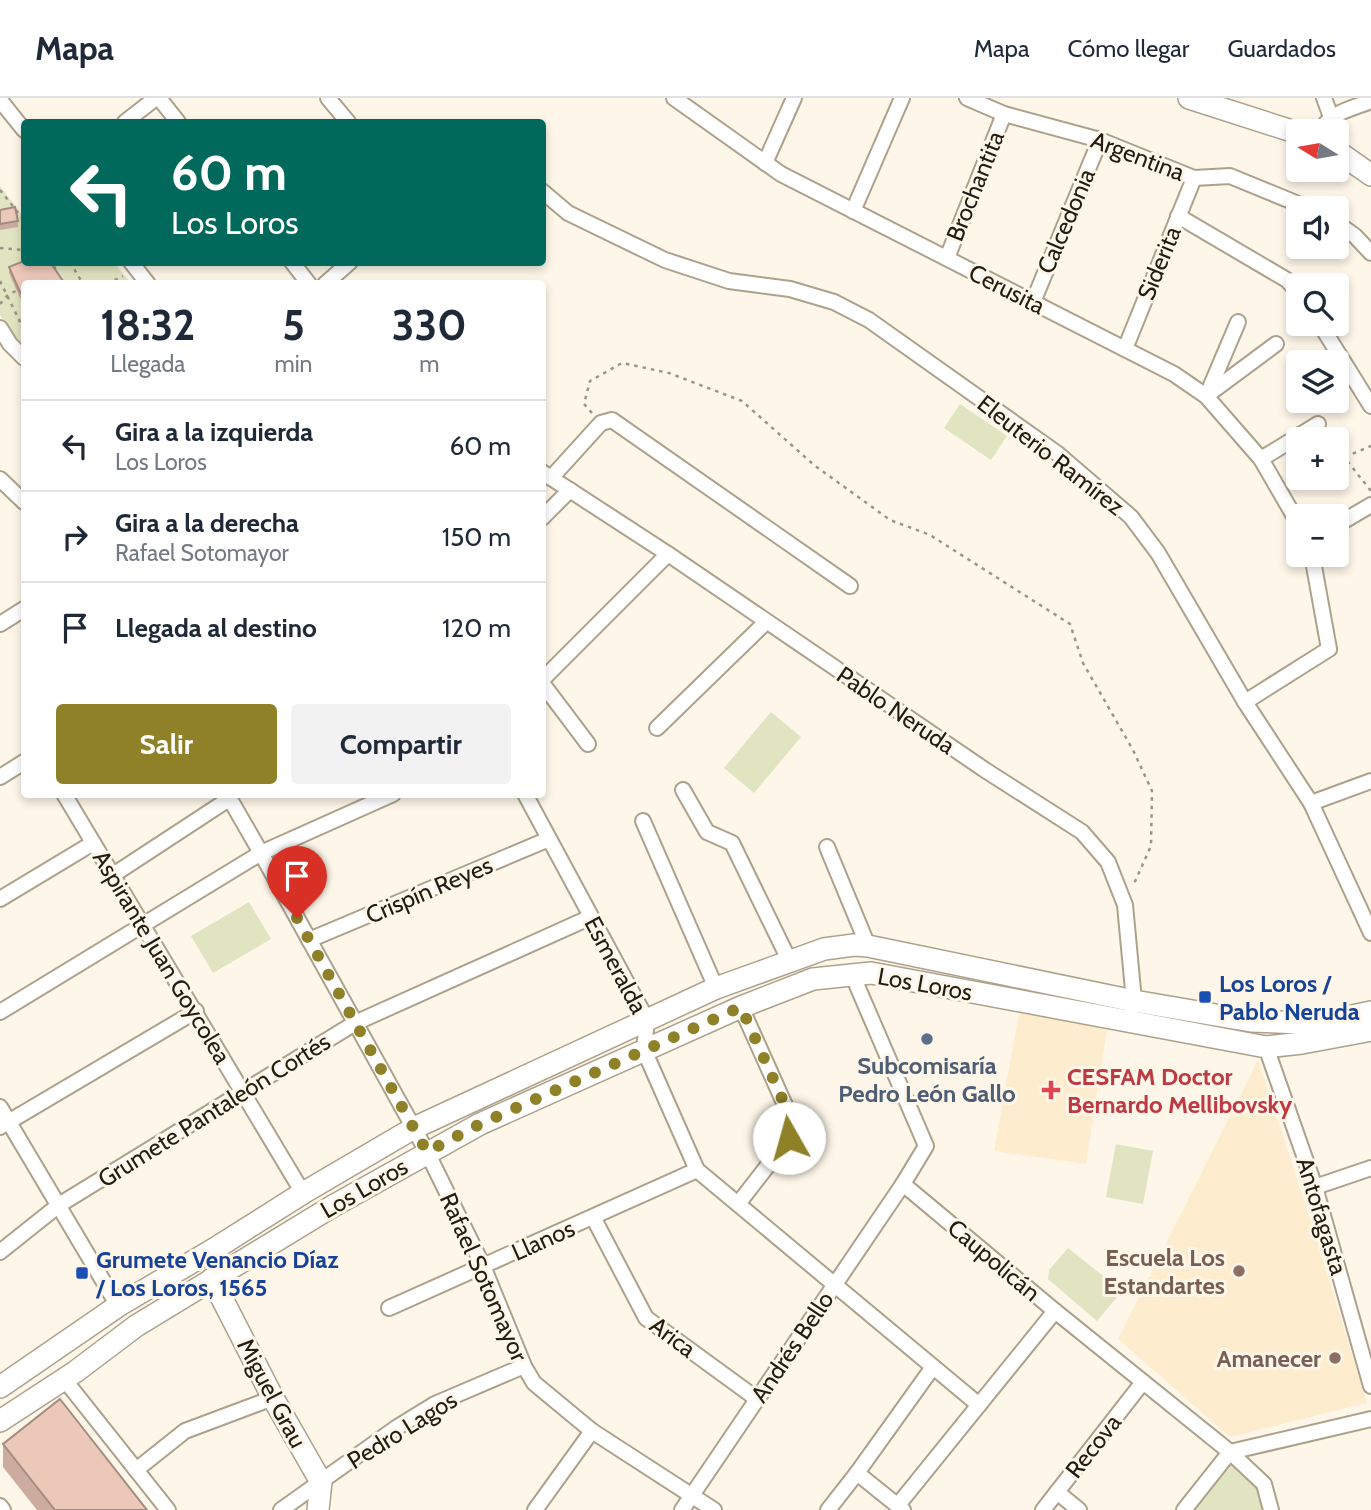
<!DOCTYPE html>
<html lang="es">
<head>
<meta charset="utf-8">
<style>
  :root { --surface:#fff; --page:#f2f2f3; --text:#1f2937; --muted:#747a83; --line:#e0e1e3; --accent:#8e8128 }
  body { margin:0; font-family:Cabin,sans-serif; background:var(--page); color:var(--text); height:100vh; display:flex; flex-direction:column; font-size:26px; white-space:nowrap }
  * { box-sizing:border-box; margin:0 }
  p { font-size:23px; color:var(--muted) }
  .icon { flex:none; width:38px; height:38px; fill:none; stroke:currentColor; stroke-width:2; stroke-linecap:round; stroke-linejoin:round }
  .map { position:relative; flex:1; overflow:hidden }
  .drawer { position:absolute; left:21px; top:182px; width:525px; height:518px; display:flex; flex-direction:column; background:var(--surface); border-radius:7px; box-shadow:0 4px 10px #0003 }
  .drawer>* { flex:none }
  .banner { position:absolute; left:21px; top:21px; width:525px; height:147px; border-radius:7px; box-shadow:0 4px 10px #0003; background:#00695c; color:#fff; overflow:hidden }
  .needle { width:46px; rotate:281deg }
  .tools { position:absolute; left:1286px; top:21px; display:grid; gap:14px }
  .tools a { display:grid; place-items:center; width:63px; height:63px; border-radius:7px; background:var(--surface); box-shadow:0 4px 10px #0003; font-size:35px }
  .pin { position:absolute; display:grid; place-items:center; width:60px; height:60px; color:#fff; margin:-72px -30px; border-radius:50% 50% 50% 0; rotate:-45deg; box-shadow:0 0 7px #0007 }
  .pin .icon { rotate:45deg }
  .me { position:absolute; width:77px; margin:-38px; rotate:353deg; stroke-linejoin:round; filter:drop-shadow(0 0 5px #0008) }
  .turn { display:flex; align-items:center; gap:24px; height:147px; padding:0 35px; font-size:32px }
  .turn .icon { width:91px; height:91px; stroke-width:2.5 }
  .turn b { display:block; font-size:49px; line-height:60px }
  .eta { display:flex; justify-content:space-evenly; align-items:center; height:119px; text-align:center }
  .eta b { font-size:42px; font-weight:800; line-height:49px }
  .cta { display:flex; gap:14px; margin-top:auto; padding:14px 35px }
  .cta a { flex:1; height:80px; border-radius:7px; background:var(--accent); color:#fff; font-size:28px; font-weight:800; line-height:80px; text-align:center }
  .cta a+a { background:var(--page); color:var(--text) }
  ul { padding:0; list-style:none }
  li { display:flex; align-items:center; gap:21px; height:91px; padding:0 35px; border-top:2px solid var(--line) }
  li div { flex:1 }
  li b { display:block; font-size:26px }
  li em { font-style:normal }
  header { display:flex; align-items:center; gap:42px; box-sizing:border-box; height:98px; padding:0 35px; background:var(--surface); border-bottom:2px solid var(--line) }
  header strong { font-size:33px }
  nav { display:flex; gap:38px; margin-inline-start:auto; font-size:24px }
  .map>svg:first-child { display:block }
</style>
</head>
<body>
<header>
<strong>Mapa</strong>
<nav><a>Mapa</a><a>Cómo llegar</a><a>Guardados</a></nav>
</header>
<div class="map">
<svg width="1371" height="1412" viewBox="0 0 1371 1412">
  <rect width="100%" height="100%" fill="#fef6e8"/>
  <g fill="#fdedce">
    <polygon points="1020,910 1107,932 1086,1066 994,1053"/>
    <polygon points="1258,962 1305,1105 1367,1305 1230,1339 1118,1241"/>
  </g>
  <g fill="#e0e4c1">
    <polygon points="0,88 24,120 24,164 114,165 131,185 24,186 24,247 10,233 0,217"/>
    <polygon points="960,306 1007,338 991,362 944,330"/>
    <polygon points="771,614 801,639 754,695 724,670"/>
    <polygon points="249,804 271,841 213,875 191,838"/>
    <polygon points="1116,1046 1153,1053 1143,1106 1106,1099"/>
    <polygon points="1068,1150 1122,1193 1097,1223 1048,1181 1049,1172"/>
    <polygon points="1228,1364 1259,1390 1264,1412 1189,1412"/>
  </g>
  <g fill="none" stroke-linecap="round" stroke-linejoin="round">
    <g stroke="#ada18b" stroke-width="18">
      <g id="street">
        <polyline points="159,0 178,24"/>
        <polyline points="328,0 348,24"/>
        <polyline points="674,0 781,76 1174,276 1206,298 1261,361 1298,425"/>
        <polyline points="967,0 1004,16 1100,42 1194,80 1230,78 1308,110"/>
        <polyline points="1324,0 1331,19"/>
        <polyline points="0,2 24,32"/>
        <polyline points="125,24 156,0"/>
        <path d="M1321,33C1328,15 1354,10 1371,3"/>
        <polyline points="765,65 794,0"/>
        <polyline points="542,93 568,115 665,162 729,183 790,191 834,204 869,222 1058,356 1131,419 1158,455 1245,604 1311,705 1371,835"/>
        <polyline points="853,113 902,0"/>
        <polyline points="1178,118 1287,182 1298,194"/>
        <polyline points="1337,125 1355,138 1371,155"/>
        <polyline points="947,160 1004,16"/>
        <polyline points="131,164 148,186"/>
        <polyline points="292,164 309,186"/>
        <polyline points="325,186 350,164"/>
        <polyline points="1033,204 1100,42"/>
        <polyline points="1320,226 1371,308"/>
        <polyline points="0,230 10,246 24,260"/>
        <polyline points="1125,251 1194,80"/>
        <polyline points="1207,297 1238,224"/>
        <polyline points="1206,298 1276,246"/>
        <polyline points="1261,361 1318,326"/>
        <polyline points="542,374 668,456 985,672 1082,734 1108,764 1125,807 1134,903 1132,911"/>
        <polyline points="551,380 601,325 612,322 850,488"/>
        <polyline points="0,381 24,404"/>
        <polyline points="542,420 570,392"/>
        <polyline points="1337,427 1371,407"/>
        <polyline points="0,526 24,511"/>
        <polyline points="542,582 668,456"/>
        <polyline points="542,585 588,646"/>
        <polyline points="1245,604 1329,551 1312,457"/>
        <polyline points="657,630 766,524"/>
        <polyline points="0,679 24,664"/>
        <polyline points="683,692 707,734 732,745 790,864"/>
        <polyline points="64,696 303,1095"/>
        <polyline points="227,696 261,755 427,1054 483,1168 524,1268 534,1285 592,1333 714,1412"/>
        <polyline points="525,696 647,922 644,952 697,1072 979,1307"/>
        <polyline points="1311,705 1371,683"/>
        <polyline points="643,723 716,890"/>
        <polyline points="827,749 868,848"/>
        <polyline points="113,777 229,701"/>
        <polyline points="0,801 93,745"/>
        <polyline points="309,842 549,741"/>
        <polyline points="852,876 926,1048 903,1086 1055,1213 1230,1354 1264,1386 1271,1412"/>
        <polyline points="0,914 261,755 393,696"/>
        <polyline points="1266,949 1315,1089 1371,1288"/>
        <polyline points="0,1009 118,1208"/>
        <polyline points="0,1029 196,913"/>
        <polyline points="1315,1089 1371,1070"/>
        <polyline points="738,1106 789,1040 793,1025 741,909"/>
        <polyline points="593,1119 646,1220 757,1301"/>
        <polyline points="0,1154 59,1107 355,925 591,819"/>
        <polyline points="389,1210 697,1072"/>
        <polyline points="64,1281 168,1412"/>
        <polyline points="136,1372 185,1333 273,1300"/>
        <polyline points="857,1375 903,1412"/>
        <polyline points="1057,1394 1079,1412"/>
        <polyline points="898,1407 1055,1213"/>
        <polyline points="0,1408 3,1412"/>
        <polyline points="281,1412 396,1330 435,1306 524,1268"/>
        <polyline points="535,1412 592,1333"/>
        <polyline points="682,1412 903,1086"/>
        <polyline points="828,1412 857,1375 933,1269"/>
        <polyline points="1043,1412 1143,1284"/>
        <polyline points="1184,1412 1230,1354 1371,1321"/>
      </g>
    </g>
    <g stroke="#ada18b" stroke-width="24">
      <g id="secondary">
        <polyline points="1189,0 1298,35"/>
        <polyline points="1337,53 1371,77"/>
        <polyline points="212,1181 273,1300 321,1384 318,1412"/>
        <polyline points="0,1289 118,1208 219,1148 303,1095 414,1030 716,890 824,851 854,847 868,848 1134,903 1251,923 1302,925 1328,923 1371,914"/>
        <polyline points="0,1323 75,1274 136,1228 333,1108 480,1026 741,909 813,881 871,875 1266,949 1302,945 1371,932"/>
      </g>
    </g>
    <g stroke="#9b9589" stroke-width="2.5" stroke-dasharray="3.5 5" stroke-linecap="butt">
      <polyline points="0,92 24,122"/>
      <polyline points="0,150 24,152"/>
      <polyline points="70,164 83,186"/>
      <polyline points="53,171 64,164"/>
      <polyline points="0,183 24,232"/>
      <polyline points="107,186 123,178"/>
      <polyline points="0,206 7,198 24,188"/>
      <polyline points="592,315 584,306 590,283 622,265 669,275 742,303 814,367 890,422 930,437 1070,526 1083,565 1133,652 1152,693 1151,748 1133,788"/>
      <polyline points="1337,350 1371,393"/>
      <polyline points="1345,359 1371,348"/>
    </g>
    <use href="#street" stroke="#fff" stroke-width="14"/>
    <use href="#secondary" stroke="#fff" stroke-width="21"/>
  </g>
  <g fill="#cbac9f">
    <polygon points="0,112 18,123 18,129 0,132"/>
    <polygon points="9,169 24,186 24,206 19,198 9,175"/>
    <polygon points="3,1346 147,1412 37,1412 3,1369"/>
  </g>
  <g fill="#ecc8b9" stroke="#a58c82" stroke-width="2">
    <polygon points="15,109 18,123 0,126 0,112"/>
    <polygon points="24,163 24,164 50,164 65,186 24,186 24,200 19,192 9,169"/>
    <polygon points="60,1301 147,1412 55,1412 3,1346"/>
  </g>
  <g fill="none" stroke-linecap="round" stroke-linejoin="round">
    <polyline stroke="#8e8128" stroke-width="12" stroke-dasharray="0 21.6" points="297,820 427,1054 480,1026 741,909 793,1025 789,1040"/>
  </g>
  <g fill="#1a4fb4" stroke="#fef6e8" stroke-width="2.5">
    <rect x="1198" y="892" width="14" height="14" rx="3.5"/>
    <rect x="75" y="1168" width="14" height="14" rx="3.5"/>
  </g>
  <circle fill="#5c6f8a" stroke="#fef6e8" stroke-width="2.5" cx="927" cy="941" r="7"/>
  <path fill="#e0444e" stroke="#fef6e8" stroke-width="2.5" d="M1047.5 981.5h7v7h7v7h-7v7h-7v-7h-7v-7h7z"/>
  <g fill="#8d6e63" stroke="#fef6e8" stroke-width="2.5">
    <circle cx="1239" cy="1173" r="7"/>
    <circle cx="1335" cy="1260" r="7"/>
  </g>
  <g text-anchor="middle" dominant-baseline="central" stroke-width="6" stroke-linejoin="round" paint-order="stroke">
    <g font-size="24" fill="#211d14" stroke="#fef6e8">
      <text transform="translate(1138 58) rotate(21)">Argentina</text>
      <text transform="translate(975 88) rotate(-68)">Brochantita</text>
      <text transform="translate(1066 123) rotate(-67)">Calcedonia</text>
      <text transform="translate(1159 165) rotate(-68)">Siderita</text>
      <text transform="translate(1007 191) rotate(27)">Cerusita</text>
      <text transform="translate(1051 357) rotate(38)">Eleuterio Ramírez</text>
      <text transform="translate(896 612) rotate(34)">Pablo Neruda</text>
      <text transform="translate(429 792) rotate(-23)">Crispín Reyes</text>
      <text transform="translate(162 859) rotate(59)">Aspirante Juan Goycolea</text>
      <text transform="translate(616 867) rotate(62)">Esmeralda</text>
      <text transform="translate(925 886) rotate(10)">Los Loros</text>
      <text transform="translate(214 1012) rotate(-32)">Grumete Pantaleón Cortés</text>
      <text transform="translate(364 1090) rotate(-30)">Los Loros</text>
      <text transform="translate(1322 1118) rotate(73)">Antofagasta</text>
      <text transform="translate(543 1142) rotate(-24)">Llanos</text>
      <text transform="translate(994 1162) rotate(40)">Caupolicán</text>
      <text transform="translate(484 1179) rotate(66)">Rafael Sotomayor</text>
      <text transform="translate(673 1239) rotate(37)">Arica</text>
      <text transform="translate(792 1249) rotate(-56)">Andrés Bello</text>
      <text transform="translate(272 1295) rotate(62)">Miguel Grau</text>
      <text transform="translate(402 1332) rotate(-32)">Pedro Lagos</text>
      <text transform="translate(1093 1348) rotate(-52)">Recova</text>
    </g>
    <g font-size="24" font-weight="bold" fill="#164399" stroke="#fef6e8" text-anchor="start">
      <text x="1219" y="885">Los Loros /<tspan x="1219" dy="28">Pablo Neruda</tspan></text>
      <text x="96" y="1161">Grumete Venancio Díaz<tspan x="96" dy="28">/ Los Loros, 1565</tspan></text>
    </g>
    <g font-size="24" font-weight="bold" fill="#4e5e75" stroke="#fef6e8">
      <text x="927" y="967">Subcomisaría<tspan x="927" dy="28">Pedro León Gallo</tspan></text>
    </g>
    <g font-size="24" font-weight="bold" fill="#be3a42" stroke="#fef6e8" text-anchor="start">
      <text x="1067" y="978">CESFAM Doctor<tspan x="1067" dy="28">Bernardo Mellibovsky</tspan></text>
    </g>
    <g font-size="24" font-weight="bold" fill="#785e54" stroke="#fef6e8" text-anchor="end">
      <text x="1225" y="1159">Escuela Los<tspan x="1225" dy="28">Estandartes</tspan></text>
      <text x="1321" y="1260">Amanecer</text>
    </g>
  </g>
</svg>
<div class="tools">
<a><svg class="needle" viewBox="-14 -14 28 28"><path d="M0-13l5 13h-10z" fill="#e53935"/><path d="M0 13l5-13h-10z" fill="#747a83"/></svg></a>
<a><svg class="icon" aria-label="sound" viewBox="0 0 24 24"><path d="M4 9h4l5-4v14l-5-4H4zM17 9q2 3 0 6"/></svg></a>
<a><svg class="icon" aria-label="search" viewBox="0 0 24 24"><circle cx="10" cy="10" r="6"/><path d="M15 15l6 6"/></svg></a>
<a><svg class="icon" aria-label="layers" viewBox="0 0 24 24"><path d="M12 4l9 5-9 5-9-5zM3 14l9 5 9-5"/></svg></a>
<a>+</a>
<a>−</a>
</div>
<div class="pin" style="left:297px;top:820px;background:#d93025"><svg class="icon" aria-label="arrive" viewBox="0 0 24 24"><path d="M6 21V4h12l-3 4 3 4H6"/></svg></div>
<svg class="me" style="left:789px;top:1040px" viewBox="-20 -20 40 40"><circle r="19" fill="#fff"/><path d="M0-13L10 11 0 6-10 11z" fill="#8e8128"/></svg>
<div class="banner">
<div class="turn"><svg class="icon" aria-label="left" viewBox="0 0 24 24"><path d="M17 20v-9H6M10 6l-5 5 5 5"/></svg><div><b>60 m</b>Los Loros</div></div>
</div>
<section class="drawer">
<div class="eta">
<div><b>18:32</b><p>Llegada</p></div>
<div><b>5</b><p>min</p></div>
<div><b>330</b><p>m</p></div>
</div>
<ul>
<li><svg class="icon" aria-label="left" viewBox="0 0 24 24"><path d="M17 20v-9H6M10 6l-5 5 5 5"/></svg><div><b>Gira a la izquierda</b><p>Los Loros</p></div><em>60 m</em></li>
<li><svg class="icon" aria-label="right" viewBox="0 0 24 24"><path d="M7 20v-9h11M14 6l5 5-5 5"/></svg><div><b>Gira a la derecha</b><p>Rafael Sotomayor</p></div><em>150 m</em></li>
<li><svg class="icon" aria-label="arrive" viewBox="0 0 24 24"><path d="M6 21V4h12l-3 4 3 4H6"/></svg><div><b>Llegada al destino</b></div><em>120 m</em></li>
</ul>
<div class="cta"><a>Salir</a><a>Compartir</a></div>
</section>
</div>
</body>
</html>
